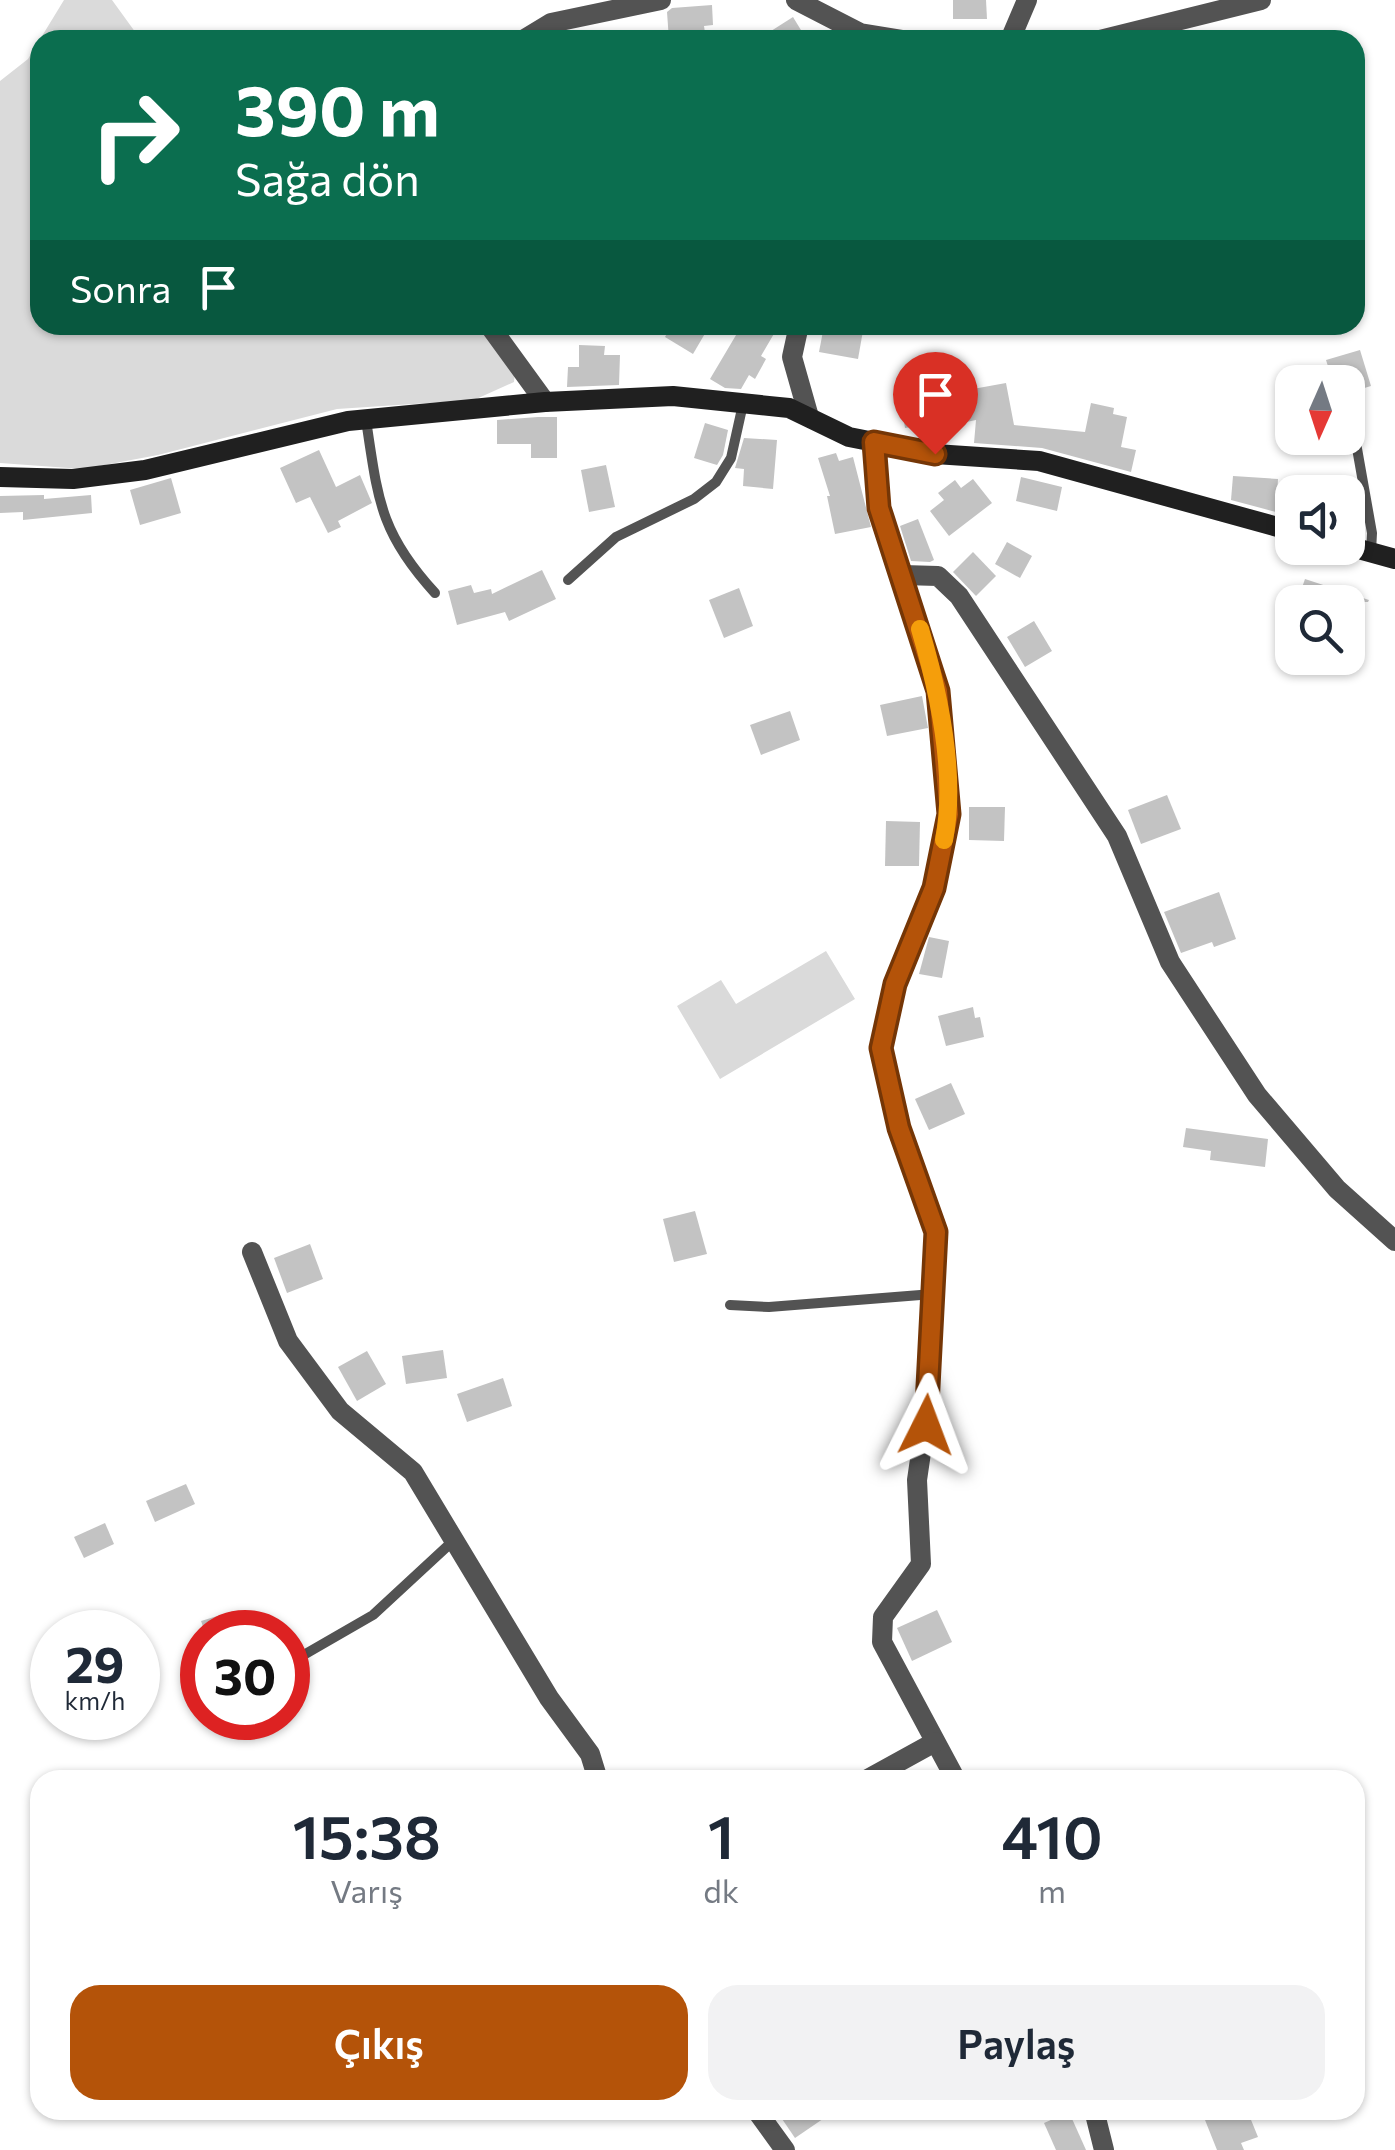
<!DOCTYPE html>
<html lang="tr">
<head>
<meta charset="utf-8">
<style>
  :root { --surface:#fff; --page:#f2f2f3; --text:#1f2937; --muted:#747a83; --accent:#b45309 }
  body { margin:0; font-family:Commissioner,sans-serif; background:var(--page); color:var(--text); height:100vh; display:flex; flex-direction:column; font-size:38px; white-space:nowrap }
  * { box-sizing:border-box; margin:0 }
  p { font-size:32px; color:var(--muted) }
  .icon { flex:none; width:55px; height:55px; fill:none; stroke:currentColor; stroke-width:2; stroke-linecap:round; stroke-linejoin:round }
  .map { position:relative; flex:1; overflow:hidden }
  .panel { position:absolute; left:30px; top:1770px; width:1335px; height:350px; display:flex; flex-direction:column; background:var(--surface); border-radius:30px; box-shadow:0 2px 8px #0004 }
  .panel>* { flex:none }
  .hud { position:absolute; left:30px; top:30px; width:1335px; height:305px; border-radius:30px; box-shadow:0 2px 8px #0004; background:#0b6e4f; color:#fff; overflow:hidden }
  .needle { width:65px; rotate:183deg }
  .buttons { position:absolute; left:1275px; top:365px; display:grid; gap:20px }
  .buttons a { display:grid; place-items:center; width:90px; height:90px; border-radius:20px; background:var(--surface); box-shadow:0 2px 8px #0004; font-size:50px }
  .speed { position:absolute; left:30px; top:1610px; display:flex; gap:20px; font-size:50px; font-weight:700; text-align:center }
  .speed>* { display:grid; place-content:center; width:130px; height:130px; border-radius:50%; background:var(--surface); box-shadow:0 2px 8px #0004; line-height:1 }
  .speed small { font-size:25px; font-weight:400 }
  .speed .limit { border:15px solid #d22; background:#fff; color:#111 }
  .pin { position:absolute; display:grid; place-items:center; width:85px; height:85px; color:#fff; margin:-102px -42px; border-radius:50% 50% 50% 0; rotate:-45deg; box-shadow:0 0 10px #0007 }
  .pin .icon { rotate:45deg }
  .me { position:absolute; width:110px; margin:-55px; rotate:3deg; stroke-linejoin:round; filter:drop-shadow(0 0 8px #0008) }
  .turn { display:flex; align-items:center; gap:35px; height:210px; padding:0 40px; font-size:45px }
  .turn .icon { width:130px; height:130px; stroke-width:2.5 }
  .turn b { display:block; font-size:70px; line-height:85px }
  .then { display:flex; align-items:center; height:95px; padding:0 40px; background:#0003; gap:20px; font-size:38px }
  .eta { display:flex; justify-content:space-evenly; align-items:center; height:170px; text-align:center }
  .eta b { font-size:60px; font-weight:600; line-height:70px }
  .cta { display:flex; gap:20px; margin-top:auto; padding:20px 40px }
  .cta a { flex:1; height:115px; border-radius:30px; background:var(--accent); color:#fff; font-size:40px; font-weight:600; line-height:115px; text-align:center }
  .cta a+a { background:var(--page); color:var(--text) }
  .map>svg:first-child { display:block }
</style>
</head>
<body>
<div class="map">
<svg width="1395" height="2150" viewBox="0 0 1395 2150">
  <rect width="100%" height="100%" fill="#fff"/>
  <g fill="#dadada">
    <polygon points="64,0 112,0 141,40 40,40 40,325 479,325 515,370 514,382 474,400 337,409 158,455 83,469 0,463 0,81 28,59"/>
    <polygon points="826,951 855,999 720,1079 677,1006 721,980 736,1004"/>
  </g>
  <g fill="#c3c3c3">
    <polygon points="953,0 986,0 987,19 953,19"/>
    <polygon points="712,5 713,25 704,26 706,39 669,40 667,12 672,8"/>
    <polygon points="793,17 807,40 757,40"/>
    <polygon points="672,325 710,325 693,354 665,337"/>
    <polygon points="742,325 763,325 775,332 761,356 766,359 755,379 749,375 741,389 725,388 710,379"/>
    <polygon points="864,325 858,359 819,352 824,326"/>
    <polygon points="579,345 605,346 604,355 620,355 619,385 567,387 568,367 579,367"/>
    <polygon points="1360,350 1371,386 1348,393 1348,382 1333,382 1326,360"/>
    <polygon points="1006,383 1014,425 1085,432 1091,403 1114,408 1113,414 1127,417 1121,447 1136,450 1131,472 1042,448 974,443 976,420 937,428 936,423 905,428 901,402"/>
    <polygon points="538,417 557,417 557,458 531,458 531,444 497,444 497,420"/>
    <polygon points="705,423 728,430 723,455 717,465 694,458"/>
    <polygon points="744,438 777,440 773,489 743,486 744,469 735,468"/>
    <polygon points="319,450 336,487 360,475 372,503 338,521 341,527 328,533 310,497 296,503 280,468"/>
    <polygon points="836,453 839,461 853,457 871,527 835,534 827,496 830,496 818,458"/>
    <polygon points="606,465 615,507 589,512 581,470"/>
    <polygon points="1233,476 1278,479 1276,512 1231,500"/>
    <polygon points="1021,477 1062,487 1057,511 1016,501"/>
    <polygon points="171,478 181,513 140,525 130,490"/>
    <polygon points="973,479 992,503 949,536 930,511 944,500 938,493 955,480 961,488"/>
    <polygon points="44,495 44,499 91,495 92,513 23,520 23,512 0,513 0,496"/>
    <polygon points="918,519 934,560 930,562 911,561 900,526"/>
    <polygon points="1007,542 1032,556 1020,578 995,564"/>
    <polygon points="973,552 996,576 976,596 953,572"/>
    <polygon points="542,570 556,599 509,621 505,612 457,625 448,591 471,585 474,593 491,589 492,594"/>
    <polygon points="1305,579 1369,600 1368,602 1297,602"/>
    <polygon points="739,588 753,626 724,638 709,600"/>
    <polygon points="1034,621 1052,651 1025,667 1007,637"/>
    <polygon points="922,696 928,728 887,736 880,705"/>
    <polygon points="790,711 800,740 761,755 750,725"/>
    <polygon points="1167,795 1181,829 1141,844 1128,810"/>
    <polygon points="969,807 1005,807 1004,841 969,840"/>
    <polygon points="886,821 920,822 919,866 885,866"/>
    <polygon points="1219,892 1236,939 1214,947 1212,942 1181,953 1164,912"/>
    <polygon points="929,937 949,941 942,978 919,974"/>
    <polygon points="973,1007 975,1018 980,1017 984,1037 946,1046 938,1016"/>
    <polygon points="951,1083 965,1114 929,1130 915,1099"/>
    <polygon points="1186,1128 1268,1139 1265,1167 1210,1160 1211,1151 1183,1147"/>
    <polygon points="695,1211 707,1254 674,1262 663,1219"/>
    <polygon points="310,1244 323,1279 287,1293 274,1258"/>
    <polygon points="443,1350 447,1378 406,1384 402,1356"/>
    <polygon points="367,1351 386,1384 357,1401 338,1367"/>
    <polygon points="503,1378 512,1406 467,1422 457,1394"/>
    <polygon points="186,1484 195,1504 155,1522 146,1501"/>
    <polygon points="105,1523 114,1544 84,1558 74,1537"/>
    <polygon points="937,1610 952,1642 912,1661 897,1628"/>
    <polygon points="234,1611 241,1632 205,1632 201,1621"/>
    <polygon points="776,2110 836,2110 795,2138"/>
    <polygon points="1230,2110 1247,2110 1258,2137 1241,2143 1244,2150 1217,2150 1205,2120"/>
    <polygon points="1069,2112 1086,2150 1056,2150 1044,2123"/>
  </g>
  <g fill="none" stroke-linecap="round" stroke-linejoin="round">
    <g stroke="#535353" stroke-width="10">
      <polyline points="1350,409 1372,533 1371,551"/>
      <path d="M366,420C378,498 379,532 435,593"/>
      <polyline points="568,580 616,537 694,499 716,482 731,458 743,404"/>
      <polyline points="730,1305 769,1307 933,1294"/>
      <polyline points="288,1664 373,1615 453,1541"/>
    </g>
    <g stroke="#535353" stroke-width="20">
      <polyline points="796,0 860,33 903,40"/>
      <polyline points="523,40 551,23 661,0"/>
      <polyline points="1010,40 1027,0"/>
      <polyline points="1100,40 1261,0"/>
      <polyline points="489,325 545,402"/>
      <polyline points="799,325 792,357 809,417"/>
      <polyline points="874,442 879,507 939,691 949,814 934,888 895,984 881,1048 899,1128 936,1232 925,1425 917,1480 921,1564 883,1617 882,1642 956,1780"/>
      <polyline points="903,575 938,576 959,596 1117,836 1170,962 1257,1095 1337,1189 1395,1241"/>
      <polyline points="252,1252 288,1341 340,1411 413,1472 549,1698 590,1754 598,1780"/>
      <polyline points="866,1780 935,1742"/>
      <polyline points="756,2110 785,2150"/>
      <polyline points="1094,2110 1104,2150"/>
    </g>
    <g stroke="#202020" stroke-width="20">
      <polyline points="0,477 73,479 145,470 348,421 545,402 673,396 789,408 849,437 935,454 1039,461 1292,531"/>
      <polyline points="1348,546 1395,559"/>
    </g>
  </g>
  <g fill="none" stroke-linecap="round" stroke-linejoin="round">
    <g stroke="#753606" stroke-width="25">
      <polyline id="route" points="926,1425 936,1232 899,1128 881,1048 895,984 934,888 949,814 938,691 879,508 874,442 935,454"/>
    </g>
    <use href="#route" stroke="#b45309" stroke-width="18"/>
    <path stroke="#f59e0b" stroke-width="18" d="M920,629C939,693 957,774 944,840"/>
  </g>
</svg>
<div class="buttons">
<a><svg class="needle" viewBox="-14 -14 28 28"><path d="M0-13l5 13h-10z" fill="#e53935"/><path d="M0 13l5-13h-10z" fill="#747a83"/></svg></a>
<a><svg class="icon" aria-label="sound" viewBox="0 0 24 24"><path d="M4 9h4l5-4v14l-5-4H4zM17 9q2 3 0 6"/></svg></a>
<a><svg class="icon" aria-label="search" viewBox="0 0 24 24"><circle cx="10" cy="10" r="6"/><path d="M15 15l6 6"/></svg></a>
</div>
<div class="speed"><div>29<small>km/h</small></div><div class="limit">30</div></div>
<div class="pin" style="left:935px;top:454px;background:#d93025"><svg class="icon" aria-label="arrive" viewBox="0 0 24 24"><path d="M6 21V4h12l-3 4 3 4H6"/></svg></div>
<svg class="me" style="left:926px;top:1425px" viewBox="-20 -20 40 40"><path d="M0-17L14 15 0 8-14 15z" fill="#b45309" stroke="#fff" stroke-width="4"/></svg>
<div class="hud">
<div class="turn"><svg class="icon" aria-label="right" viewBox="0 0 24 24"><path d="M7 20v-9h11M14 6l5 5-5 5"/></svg><div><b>390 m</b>Sağa dön</div></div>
<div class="then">Sonra<svg class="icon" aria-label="arrive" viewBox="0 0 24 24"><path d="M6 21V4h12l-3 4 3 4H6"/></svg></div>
</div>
<section class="panel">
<div class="eta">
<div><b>15:38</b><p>Varış</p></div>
<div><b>1</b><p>dk</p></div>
<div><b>410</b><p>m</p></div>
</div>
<div class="cta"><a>Çıkış</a><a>Paylaş</a></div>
</section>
</div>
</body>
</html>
